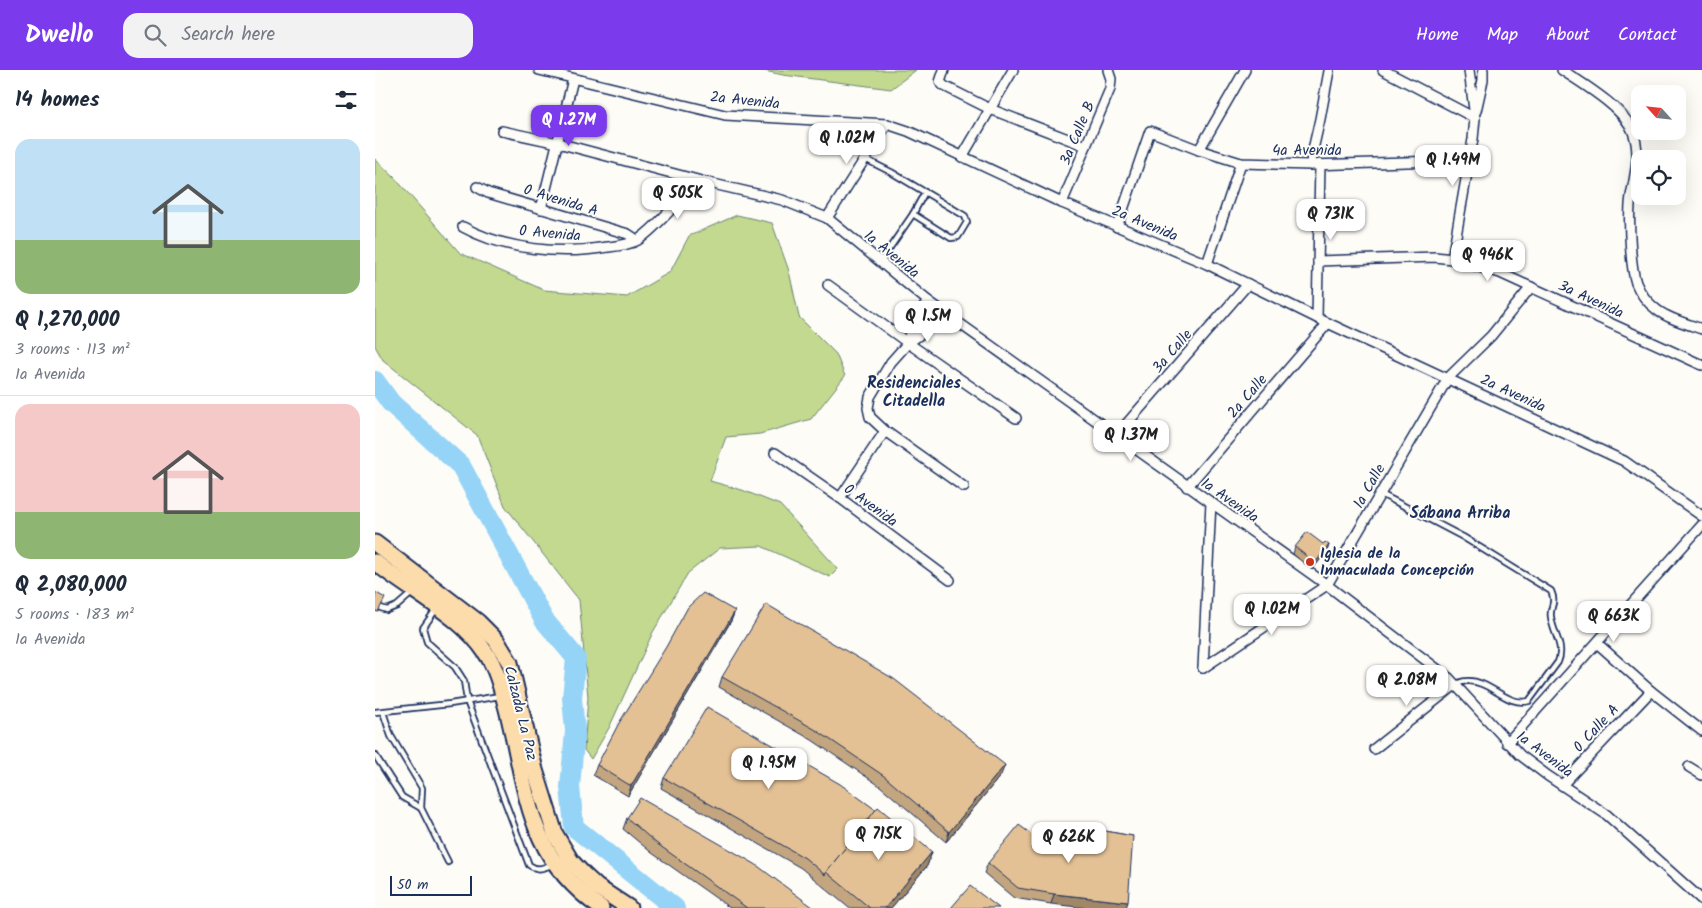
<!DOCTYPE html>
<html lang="en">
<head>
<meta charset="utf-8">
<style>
	body { margin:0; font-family:Kalam,sans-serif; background:#f2f2f3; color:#1f2937; height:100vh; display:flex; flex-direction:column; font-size:19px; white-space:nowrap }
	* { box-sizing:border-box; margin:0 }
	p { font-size:16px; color:#747a83 }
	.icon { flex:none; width:28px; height:28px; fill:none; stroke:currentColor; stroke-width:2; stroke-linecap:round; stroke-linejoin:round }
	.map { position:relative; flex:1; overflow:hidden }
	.details { display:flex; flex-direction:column; background:#fff; width:375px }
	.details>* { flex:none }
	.needle { width:32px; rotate:297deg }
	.buttons { position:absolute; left:1256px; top:15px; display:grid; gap:10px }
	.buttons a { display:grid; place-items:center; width:55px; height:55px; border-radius:10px; background:#fff; box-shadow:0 5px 20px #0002; font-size:25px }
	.scale { position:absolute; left:15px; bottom:12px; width:82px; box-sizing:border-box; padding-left:5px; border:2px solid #1b2f5e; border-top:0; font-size:14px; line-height:18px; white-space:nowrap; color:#1b2f5e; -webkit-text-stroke:4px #fdfcf7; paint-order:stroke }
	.price { position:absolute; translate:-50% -42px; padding:0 11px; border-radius:10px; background:#fff; color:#222; font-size:16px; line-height:32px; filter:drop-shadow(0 1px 2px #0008) }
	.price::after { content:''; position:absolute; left:50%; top:30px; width:15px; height:11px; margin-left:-8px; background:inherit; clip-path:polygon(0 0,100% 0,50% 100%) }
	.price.active { background:#7c3aed; color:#fff }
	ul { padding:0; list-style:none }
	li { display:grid; align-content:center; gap:10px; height:265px; padding:0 15px }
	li+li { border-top:1px solid #e0e1e3 }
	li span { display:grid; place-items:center; height:155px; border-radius:15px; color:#555 }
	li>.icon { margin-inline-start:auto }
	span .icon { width:90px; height:90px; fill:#fffc; stroke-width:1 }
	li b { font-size:21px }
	h2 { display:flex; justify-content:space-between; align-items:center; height:60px; padding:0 15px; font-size:21px }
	header { display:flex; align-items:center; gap:30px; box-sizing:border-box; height:70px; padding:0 25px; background:#7c3aed; color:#fff }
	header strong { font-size:24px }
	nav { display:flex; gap:28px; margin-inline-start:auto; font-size:18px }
	.search { width:350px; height:45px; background:#f2f2f3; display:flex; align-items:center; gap:12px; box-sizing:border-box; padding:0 18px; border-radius:15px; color:#747a83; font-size:19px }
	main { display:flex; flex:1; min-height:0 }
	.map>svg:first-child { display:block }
	.green { fill:#c2d98f; stroke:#6e8476 }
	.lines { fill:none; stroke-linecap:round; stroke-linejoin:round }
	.river { stroke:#95d4f7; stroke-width:20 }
	.lane-casing { stroke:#1b2f5e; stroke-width:8 }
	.street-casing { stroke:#1b2f5e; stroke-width:12 }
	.primary-casing { stroke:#1b2f5e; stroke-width:19 }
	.lane { stroke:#fdfcf7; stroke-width:4.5 }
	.street { stroke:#fdfcf7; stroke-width:9 }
	.primary { stroke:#fddcac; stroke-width:15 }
	.wall { fill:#c3a680; stroke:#1b2f5e }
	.shaded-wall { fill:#9f8768; stroke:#1b2f5e }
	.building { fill:#e3c195; stroke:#1b2f5e }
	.poi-dot { fill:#c8321e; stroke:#fdfcf7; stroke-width:2 }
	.labels { text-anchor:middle; stroke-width:4; stroke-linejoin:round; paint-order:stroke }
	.street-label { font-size:15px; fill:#1b2f5e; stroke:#fdfcf7 }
	.poi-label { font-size:15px; font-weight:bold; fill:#1b2f5e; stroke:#fdfcf7; text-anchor:start }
	.neighbourhood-label { font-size:16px; font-weight:bold; fill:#1b2f5e; stroke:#fdfcf7 }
</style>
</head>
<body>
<header>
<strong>Dwello</strong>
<div class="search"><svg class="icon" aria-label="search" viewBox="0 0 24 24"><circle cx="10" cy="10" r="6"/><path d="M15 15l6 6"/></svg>Search here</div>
<nav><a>Home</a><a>Map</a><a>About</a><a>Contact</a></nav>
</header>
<main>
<section class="details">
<h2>14 homes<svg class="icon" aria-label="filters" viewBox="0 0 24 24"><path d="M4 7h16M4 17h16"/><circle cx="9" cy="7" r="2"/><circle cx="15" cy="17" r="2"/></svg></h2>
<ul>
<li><span style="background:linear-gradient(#bfe0f5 65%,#8fb573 0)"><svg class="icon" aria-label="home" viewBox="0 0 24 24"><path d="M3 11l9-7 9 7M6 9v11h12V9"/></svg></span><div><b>Q 1,270,000</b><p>3 rooms · 113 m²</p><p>1a Avenida</p></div></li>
<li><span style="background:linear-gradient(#f6c9c9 70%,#8fb573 0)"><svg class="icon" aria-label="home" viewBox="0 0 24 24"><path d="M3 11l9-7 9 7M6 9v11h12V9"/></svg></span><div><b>Q 2,080,000</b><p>5 rooms · 183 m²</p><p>1a Avenida</p></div></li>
</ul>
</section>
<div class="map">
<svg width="1327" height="838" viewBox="0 0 1327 838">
	<rect width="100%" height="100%" fill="#fdfcf7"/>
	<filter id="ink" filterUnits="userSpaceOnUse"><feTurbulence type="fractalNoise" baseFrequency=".02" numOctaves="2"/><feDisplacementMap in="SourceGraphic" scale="10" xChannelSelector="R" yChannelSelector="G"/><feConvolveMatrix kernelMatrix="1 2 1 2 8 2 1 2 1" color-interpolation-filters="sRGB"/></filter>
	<g filter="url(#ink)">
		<g class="green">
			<polygon points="385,0 541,0 516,19 408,5"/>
			<polygon points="0,89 19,107 85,183 169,220 252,227 295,202 314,166 362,145 397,153 414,201 424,247 461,284 470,306 436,349 385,364 351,367 335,411 367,420 405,435 463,499 455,507 386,476 345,478 313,503 278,562 234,658 216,689 209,680 213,627 204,530 130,436 102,365 8,290 0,276"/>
		</g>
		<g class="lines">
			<polyline class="river" points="0,311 16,333 86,396 169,550 201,588 197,628 200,661 195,717 199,757 300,838"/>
			<defs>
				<g id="lane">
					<polyline points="490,89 516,102 590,146 592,152 583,167 576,168 538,144"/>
					<polyline points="505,192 538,144 550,122"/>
					<path d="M 1006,424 L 1088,467 L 1176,521 C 1182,534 1174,537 1176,547 C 1178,564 1190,576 1183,592 L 1154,631 C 1132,637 1115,610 1092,611 C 1088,611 1084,613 1081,614"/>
					<polyline points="6,538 12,540 22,536 38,522"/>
					<path d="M 62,538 L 48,558 L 52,572 L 80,597 L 89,611 L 92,631 L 154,795 C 163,801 169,798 178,794"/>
					<polyline points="0,642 75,634 125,626"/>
					<polyline points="8,642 16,666 47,718 46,738"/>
					<polyline points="0,685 27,727 46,738 73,792"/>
				</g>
				<g id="street">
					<polyline points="164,0 350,45 512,54 533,61 687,133 832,194 942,248 1249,391 1327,446"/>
					<polyline points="569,0 565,12 569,16 615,39 711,76"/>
					<polyline points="1008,0 1100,48"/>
					<path d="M 1187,0 C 1208,14 1249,38 1258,62 C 1266,83 1260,105 1256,126 C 1253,145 1255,195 1261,213 C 1265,223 1273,233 1282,240 C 1294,249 1312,254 1327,259"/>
					<polyline points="1101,41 1108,10 1108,0"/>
					<polyline points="127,61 183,73 334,113 407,130 452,148 553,231 952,515 1074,608 1145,685 1173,706 1232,745 1327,830"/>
					<polyline points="824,80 870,0"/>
					<polyline points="587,87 638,0"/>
					<polyline points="936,95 937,84 945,49 954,1"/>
					<polyline points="102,117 113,123 253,164 262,170"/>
					<polyline points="687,133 735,19 736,9 733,0"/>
					<polyline points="166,139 198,9"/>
					<polyline points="452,148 512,54"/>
					<path d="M 88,157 C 130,180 186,185 233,177 C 243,176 254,175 263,170 C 288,154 304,122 334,113"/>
					<polyline points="742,157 775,61 824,80 866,93 936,95 1095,90"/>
					<polyline points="1077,189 1098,69 1100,48 1094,0"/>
					<polyline points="943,191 1060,187 1077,189 1125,203 1327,295"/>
					<polyline points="832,194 866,93"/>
					<polyline points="453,215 533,273 641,348"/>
					<polyline points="553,231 536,256 533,273 516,292 495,327 493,338 495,347 510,361 589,417"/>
					<polyline points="942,248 945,94"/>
					<polyline points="533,273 547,263 565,239"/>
					<polyline points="741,366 873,214"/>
					<polyline points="400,383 465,428 575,510"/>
					<polyline points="812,417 953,253"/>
					<polyline points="465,428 510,361"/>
					<polyline points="1223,574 1276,621 1327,661"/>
					<polyline points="828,598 952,515 1073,308 1116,266 1156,217"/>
					<polyline points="828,598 836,432"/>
					<polyline points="1132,673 1327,455"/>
					<polyline points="999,679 1080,615"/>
					<polyline points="1314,697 1327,705"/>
					<polyline points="1187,715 1276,621"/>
				</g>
				<g id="primary">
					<polyline points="0,473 103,552 121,570 135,593 160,700 180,764 196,791 209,805 222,817 254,838"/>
					<path d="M 0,492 C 35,521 86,545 111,583 C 122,599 127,621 132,639 C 153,721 150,785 226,838"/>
				</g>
			</defs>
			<use href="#lane" class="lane-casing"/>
			<use href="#street" class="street-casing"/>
			<use href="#primary" class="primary-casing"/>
			<use href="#lane" class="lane"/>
			<use href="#street" class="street"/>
			<use href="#primary" class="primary"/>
		</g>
		<g class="wall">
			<polygon points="948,474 954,475 952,481 937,500 918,484 920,477"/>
			<polygon points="360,541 356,551 253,726 218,705 222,695"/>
			<polygon points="347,607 626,705 571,772 505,716 437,670 344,617"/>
			<polygon points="289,708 557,782 552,796 516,838 474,838 426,798 286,718"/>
			<polygon points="252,748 439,838 355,838 277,783 248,759"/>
			<polygon points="696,755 758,766 676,834 639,828 609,803 613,793 671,775 691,777 692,765"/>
		</g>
		<g class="shaded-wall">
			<polygon points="954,475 952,481 937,500 940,493"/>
			<polygon points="360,541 356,551 253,726 256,716"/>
			<polygon points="630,695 626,705 571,772 574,762"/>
			<polygon points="557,782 552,796 516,838 510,838"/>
			<polygon points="679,824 753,832 751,838 712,838 676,834"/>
		</g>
		<g class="building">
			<polygon points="932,462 948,474 950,472 954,475 940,493 920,477"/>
			<polygon points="0,522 10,528 3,542 0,541"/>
			<polygon points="328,523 360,541 256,716 222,695 244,653 291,577 313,537"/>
			<polygon points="391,534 519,609 630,695 574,762 509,706 441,660 347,607"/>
			<polygon points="332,637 465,714 501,740 451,802 450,805 430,788 289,708"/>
			<polygon points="265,728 380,794 439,838 372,838 281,773 252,748"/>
			<polygon points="503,737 557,782 510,838 495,838 451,802"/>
			<polygon points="644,755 671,775 694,777 696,755 758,766 753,832 679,824 643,818 613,793"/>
			<polygon points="595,816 624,838 576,838"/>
		</g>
	</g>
	<circle class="poi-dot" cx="935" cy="492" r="5"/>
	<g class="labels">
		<g class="street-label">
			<text transform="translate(370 30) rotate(6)" y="5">2a Avenida</text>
			<text transform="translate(702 63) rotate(-67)" y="5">3a Calle B</text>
			<text x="932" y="85">4a Avenida</text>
			<text transform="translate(186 130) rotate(17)" y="5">0 Avenida A</text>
			<text transform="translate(770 153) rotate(23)" y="5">2a Avenida</text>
			<text transform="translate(175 163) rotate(5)" y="5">0 Avenida</text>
			<text transform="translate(517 184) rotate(39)" y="5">1a Avenida</text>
			<text transform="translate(1216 229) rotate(25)" y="5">3a Avenida</text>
			<text transform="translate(797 281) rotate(-49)" y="5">3a Calle</text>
			<text transform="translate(1138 323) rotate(25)" y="5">2a Avenida</text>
			<text transform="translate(872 326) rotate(-49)" y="5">2a Calle</text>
			<text transform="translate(994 416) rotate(-60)" y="5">1a Calle</text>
			<text transform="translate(855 430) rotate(35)" y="5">1a Avenida</text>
			<text transform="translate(496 435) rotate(36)" y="5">0 Avenida</text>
			<text transform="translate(146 643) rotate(76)" y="5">Calzada La Paz</text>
			<text transform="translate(1221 658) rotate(-47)" y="5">0 Calle A</text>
			<text transform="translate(1170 684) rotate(37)" y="5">1a Avenida</text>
		</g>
		<g class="poi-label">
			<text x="945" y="488">Iglesia de la<tspan x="945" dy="17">Inmaculada Concepción</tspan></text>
		</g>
		<g class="neighbourhood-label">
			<text x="539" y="318">Residenciales<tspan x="539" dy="18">Citadella</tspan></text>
			<text x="1085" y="448">Sábana Arriba</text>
		</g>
	</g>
</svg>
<div class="buttons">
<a><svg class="needle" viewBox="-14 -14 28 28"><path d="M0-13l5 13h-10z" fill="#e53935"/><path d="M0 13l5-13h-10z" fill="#747a83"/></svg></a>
<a><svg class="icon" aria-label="locate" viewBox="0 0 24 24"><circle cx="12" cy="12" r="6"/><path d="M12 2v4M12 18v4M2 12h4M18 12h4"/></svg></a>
</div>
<div class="scale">50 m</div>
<b class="price active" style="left:194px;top:77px">Q 1.27M</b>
<b class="price" style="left:472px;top:95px">Q 1.02M</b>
<b class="price" style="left:1078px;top:117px">Q 1.49M</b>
<b class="price" style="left:303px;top:150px">Q 505K</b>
<b class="price" style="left:956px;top:171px">Q 731K</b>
<b class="price" style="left:1113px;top:212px">Q 946K</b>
<b class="price" style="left:553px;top:273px">Q 1.5M</b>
<b class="price" style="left:756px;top:392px">Q 1.37M</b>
<b class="price" style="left:897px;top:566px">Q 1.02M</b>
<b class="price" style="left:1239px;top:573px">Q 663K</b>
<b class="price" style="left:1032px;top:637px">Q 2.08M</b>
<b class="price" style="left:394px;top:720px">Q 1.95M</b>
<b class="price" style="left:504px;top:791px">Q 715K</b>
<b class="price" style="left:694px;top:794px">Q 626K</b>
</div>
</main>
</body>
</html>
